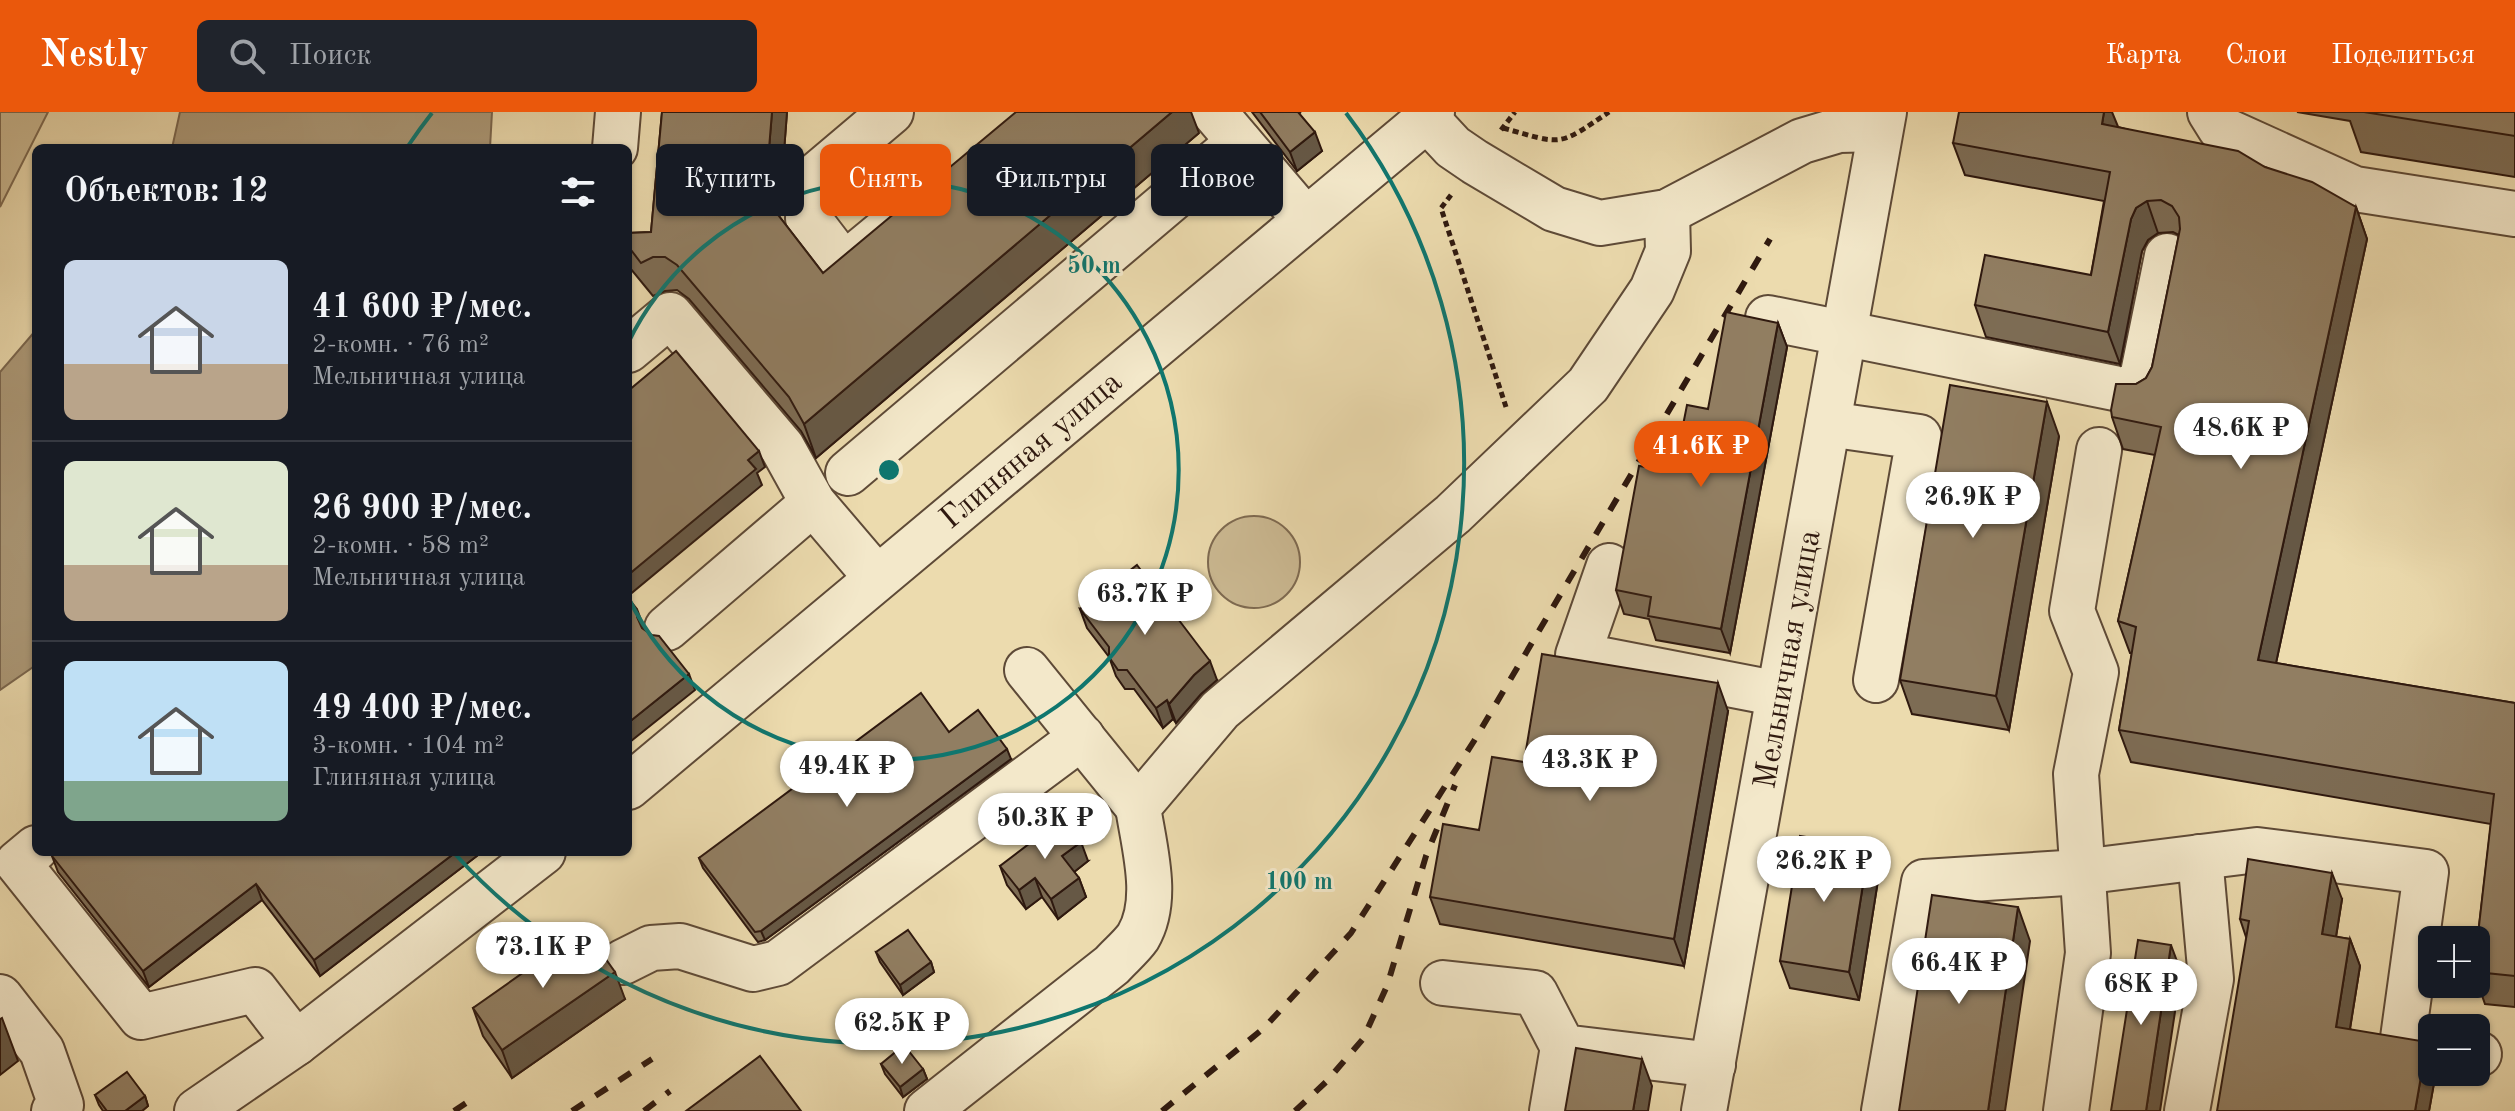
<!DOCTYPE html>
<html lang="ru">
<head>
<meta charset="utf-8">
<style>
	body { margin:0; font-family:"Old Standard TT",serif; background:#20242c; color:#f1f3f6; height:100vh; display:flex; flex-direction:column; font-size:30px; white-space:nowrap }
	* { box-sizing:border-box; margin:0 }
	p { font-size:26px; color:#9ea1a6 }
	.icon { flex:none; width:44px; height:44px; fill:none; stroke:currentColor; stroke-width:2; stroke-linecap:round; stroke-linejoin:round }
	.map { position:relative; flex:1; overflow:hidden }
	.side { position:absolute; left:32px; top:32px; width:600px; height:712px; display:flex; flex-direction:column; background:#171b24; border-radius:12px; box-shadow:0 2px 6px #0004 }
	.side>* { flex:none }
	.banner { position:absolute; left:656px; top:32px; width:760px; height:72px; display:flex; gap:16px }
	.buttons { position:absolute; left:2418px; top:814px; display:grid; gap:16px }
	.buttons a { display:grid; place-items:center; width:72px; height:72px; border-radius:12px; background:#171b24; box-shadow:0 2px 6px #0004; font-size:40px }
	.price { position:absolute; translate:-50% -68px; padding:0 18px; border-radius:28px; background:#fff; color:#222; font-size:26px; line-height:52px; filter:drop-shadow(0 2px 4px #0008) }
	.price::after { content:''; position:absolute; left:50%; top:48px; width:24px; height:18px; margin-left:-12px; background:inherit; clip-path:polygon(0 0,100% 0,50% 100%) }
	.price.on { background:#ea580c; color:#fff }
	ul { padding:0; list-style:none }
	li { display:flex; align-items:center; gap:24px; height:200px; padding:0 32px }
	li+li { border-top:2px solid #363941 }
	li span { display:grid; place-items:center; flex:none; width:224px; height:160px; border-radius:12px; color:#555 }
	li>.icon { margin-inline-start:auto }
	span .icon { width:96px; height:96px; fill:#fffc; stroke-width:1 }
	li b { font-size:34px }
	h2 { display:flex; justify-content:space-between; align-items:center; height:96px; padding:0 32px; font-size:34px }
	.tag { padding:0 28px; border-radius:12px; background:#171b24; box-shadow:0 2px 6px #0004; font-size:28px; line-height:72px }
	.tag.on { background:#ea580c; color:#fff }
	header { display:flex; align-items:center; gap:48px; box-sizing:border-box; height:112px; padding:0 40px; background:#ea580c; color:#fff }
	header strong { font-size:38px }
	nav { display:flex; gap:44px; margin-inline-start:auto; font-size:28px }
	.search { width:560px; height:72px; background:#20242c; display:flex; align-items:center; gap:20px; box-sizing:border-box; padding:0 28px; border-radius:12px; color:#9ea1a6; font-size:30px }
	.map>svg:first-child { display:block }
	.green { fill:#ccba93; stroke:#7e6a51; stroke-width:2 }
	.water { fill:#ac9978; stroke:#7a664e; stroke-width:2 }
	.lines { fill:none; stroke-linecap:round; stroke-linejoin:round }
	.minor-casing { stroke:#5e4a37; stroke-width:48 }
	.path { stroke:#2f190f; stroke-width:5; stroke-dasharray:6 4; stroke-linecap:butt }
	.minor { stroke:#f3e8ca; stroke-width:44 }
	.rail { stroke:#2f190f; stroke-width:6; stroke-dasharray:14 14; stroke-linecap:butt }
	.wall { fill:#7d6c54; stroke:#2f190f; stroke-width:2 }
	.shaded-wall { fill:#665845; stroke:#2f190f; stroke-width:2 }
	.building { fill:#917e62; stroke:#2f190f; stroke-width:2 }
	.ring { fill:none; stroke:#0f766e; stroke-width:4 }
	.labels { text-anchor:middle; stroke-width:6; stroke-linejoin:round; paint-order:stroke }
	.street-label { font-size:32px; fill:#2f190f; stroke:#f3e8ca }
	.centre { fill:#0f766e; stroke:#f3e8ca; stroke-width:4 }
	.ring-label { font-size:24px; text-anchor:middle; font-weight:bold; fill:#0f766e; stroke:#f3e8ca; stroke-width:6; stroke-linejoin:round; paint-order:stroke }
</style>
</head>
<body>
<header>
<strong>Nestly</strong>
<div class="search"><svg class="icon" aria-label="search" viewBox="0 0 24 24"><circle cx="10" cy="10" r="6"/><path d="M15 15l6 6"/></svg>Поиск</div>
<nav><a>Карта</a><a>Слои</a><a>Поделиться</a></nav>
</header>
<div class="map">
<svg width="2515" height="999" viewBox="0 0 2515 999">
	<rect width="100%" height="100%" fill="#ecdbae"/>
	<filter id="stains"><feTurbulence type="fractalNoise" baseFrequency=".0025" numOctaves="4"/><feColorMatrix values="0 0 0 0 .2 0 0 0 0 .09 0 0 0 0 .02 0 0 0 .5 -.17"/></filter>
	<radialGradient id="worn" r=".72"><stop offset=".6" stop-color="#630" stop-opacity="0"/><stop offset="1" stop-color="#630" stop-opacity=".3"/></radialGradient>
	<g class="green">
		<polygon points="0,0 48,0 0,95"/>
		<circle cx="1254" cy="450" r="46"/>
	</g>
	<g class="water">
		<polygon points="180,0 492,0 490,36 172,36"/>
		<polygon points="36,218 36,553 0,578 0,260"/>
	</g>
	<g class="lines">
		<defs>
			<g id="minor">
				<polyline points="1214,0 1305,107"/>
				<polyline points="2210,0 2220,16 2355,77 2515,102"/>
				<polyline points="1427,7 1453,35 1475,50 1554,97 1600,111 1667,100 1802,29 1839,18 1880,17"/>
				<polyline points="615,36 618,0"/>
				<polyline points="884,120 844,153 808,106 814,65 891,0"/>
				<polyline points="1768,206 2139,281 2167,144"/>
				<polyline points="628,238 670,203 782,335 813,391 877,466"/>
				<polyline points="1828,312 1919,325 1876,568"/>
				<polyline points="848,361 1239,30"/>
				<polyline points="1609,454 1578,543 1779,582"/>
				<polyline points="667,516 813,391"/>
				<polyline points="1027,558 1138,695"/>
				<polyline points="628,675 1427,7 1432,0"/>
				<polyline points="36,736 18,751 141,905 255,878 296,931"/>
				<polyline points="623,850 651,836 680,834 753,857 778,851 1082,625"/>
				<polyline points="1443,871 1535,881 1563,935 1713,953"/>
				<polyline points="0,885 42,939 61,993 54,999"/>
				<polyline points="2476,941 2479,942"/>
				<polyline points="197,999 296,931 543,740"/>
				<path d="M 927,999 L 1112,853 C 1120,844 1131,835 1138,825 C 1160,788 1144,735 1138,695 L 1220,598 L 1453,402 L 1588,273 L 1652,178 L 1668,139 L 1667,100"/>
				<polyline points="1552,999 1563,935"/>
				<polyline points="1704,999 1884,0"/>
				<polyline points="1884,999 1924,770 2081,760 2257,738 2426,760 2403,926 2432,932"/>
				<polyline points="2066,999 2088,841 2076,662 2096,560 2072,499 2099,338"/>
				<polyline points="2187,999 2211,867 2200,745"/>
			</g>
		</defs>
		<use href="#minor" class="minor-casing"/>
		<g class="path">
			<path d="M 1503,16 C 1564,33 1557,35 1609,0"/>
			<polyline points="1501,18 1515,0"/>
			<polyline points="1451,83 1441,96 1506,295"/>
		</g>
		<use href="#minor" class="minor"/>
		<g class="rail">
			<polyline points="454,999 477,984"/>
			<polyline points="572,999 652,947"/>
			<polyline points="644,999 670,979"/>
			<polyline points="1162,999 1264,916 1351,821 1474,629 1770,127"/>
			<polyline points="1295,999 1326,970 1363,927 1387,874 1426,744 1455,673"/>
		</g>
	</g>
	<g class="wall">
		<polygon points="662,0 787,0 779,104 823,161 1199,21 816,346 801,319 689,187 677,178 665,179 653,184 630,156 628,150 628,121 651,120"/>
		<polygon points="1252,0 1301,0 1299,1 1322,39 1297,59"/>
		<polygon points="2297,0 2515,0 2515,65 2361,40 2350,9"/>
		<polygon points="2118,15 2265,55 2356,95 2367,127 2276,551 2515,591 2515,895 2485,892 2476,866 2476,840 2491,712 2131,650 2119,618 2132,541 2130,541 2118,509 2155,343 2123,337 2112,305 2136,272 2146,266 2152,255 2179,123 2173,120 2158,121 2148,128 2142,139 2120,252 1986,225 1975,193 2091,163 2104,89 1965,63 1953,31"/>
		<polygon points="1778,211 1787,235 1730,541 1656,528 1649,507 1624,502 1616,478 1674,359 1708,297"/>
		<polygon points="2059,324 2009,618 1912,602 1900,568"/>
		<polygon points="1080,497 1217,568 1201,582 1176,611 1173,607 1163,616 1134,577 1125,577 1116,564 1109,545 1087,516"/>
		<polygon points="1728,599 1684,854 1440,812 1430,785 1479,718 1524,650"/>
		<polygon points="949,620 1011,647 765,828 758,830 703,756 699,746"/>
		<polygon points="1869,735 1879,762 1859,888 1790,876 1780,849"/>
		<polygon points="482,740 320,864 262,788 149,875 58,760 52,744"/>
		<polygon points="1088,749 1074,760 1079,766 1086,785 1058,807 1042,785 1026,797 1007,773 1000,754"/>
		<polygon points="2342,787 2336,825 2350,827 2360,854 2350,917 2432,960 2436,960 2429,999 2246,825 2240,807"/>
		<polygon points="591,835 625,887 512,966 483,924 473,896"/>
		<polygon points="876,840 931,850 934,860 903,883 880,850"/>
		<polygon points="881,952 923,957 927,967 903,985 885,962"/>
		<polygon points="95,983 145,984 148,994 142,999 103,999 99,993"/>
	</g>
	<g class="shaded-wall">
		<polygon points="772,0 787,0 778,120 765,86"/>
		<polygon points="1172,0 1191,0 1199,21 816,346 804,312"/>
		<polygon points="2104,0 2112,0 2119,17 2102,12"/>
		<polygon points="1315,20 1322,39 1297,59 1290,40"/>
		<polygon points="2147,89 2158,121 2148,128 2142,139 2120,252 2108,220 2131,107 2136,96"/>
		<polygon points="2356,95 2367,127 2270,579 2258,548"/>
		<polygon points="1778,211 1787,235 1730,541 1721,517"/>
		<polygon points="2047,290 2059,324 2009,618 1996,584"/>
		<polygon points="759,339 765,355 757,361 762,373 628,484 628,463 748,348"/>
		<polygon points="637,497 643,513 643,521 637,505"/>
		<polygon points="1210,549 1217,568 1201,582 1176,611 1169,592 1194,563"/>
		<polygon points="689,562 695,578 631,629 628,620 628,611"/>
		<polygon points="1718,571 1728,599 1684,854 1674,827"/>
		<polygon points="1167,588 1173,607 1163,616 1156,596"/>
		<polygon points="1007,637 1011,647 765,828 761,819"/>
		<polygon points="1081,730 1088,749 1069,764 1062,744"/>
		<polygon points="1869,735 1879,762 1859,888 1849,860"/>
		<polygon points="456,740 482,740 320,864 314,848"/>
		<polygon points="2332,761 2342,787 2332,849 2322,822"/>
		<polygon points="1035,766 1042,785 1026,797 1019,778"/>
		<polygon points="1079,766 1086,785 1058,807 1051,787"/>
		<polygon points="256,772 262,788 149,875 143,859"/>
		<polygon points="2018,795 2030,829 2005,999 1988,999"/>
		<polygon points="2350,827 2360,854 2346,941 2336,915"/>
		<polygon points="2171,833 2181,860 2160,999 2146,999"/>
		<polygon points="931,850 934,860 903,883 900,873"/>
		<polygon points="615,860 625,887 512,966 502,938"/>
		<polygon points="2,906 18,949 0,963 0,907"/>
		<polygon points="2427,930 2432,945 2432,960 2436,960 2429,999 2415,999"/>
		<polygon points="1642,947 1652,974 1648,999 1633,999"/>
		<polygon points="923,957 927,967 903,985 900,975"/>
		<polygon points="145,984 148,994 142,999 125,999"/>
	</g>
	<g class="building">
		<polygon points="662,0 772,0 765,86 823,161 1016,0 1172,0 804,312 789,285 677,153 665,145 653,145 641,151 628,134 628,121 651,120"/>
		<polygon points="1260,0 1298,0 1315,20 1290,40"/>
		<polygon points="1959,0 2104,0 2102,12 2238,39 2265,55 2312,70 2356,95 2258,548 2515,591 2515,864 2476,860 2476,840 2494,682 2119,618 2136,515 2118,509 2161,315 2112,305 2111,298 2116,272 2136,272 2146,266 2152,255 2180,117 2179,105 2172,94 2161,88 2147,89 2136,96 2131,107 2108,220 1975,193 1985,143 2091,163 2110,60 1953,31"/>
		<polygon points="2364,0 2515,0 2515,24"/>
		<polygon points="1726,200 1778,211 1721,517 1648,504 1651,485 1616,478 1639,354 1674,359 1687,293 1708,297"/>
		<polygon points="676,239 759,339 748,348 756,357 628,463 628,279"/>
		<polygon points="1950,273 2047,290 1996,584 1900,568"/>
		<polygon points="1137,453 1210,549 1194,563 1169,592 1167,588 1156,596 1127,558 1118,558 1109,545 1109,535 1080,497"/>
		<polygon points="628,486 637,497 637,505 642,516 652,523 659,524 689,562 628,611"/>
		<polygon points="1542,542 1718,571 1674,827 1430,785 1443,712 1479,718 1492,645 1524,650"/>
		<polygon points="921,581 949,620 978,598 1007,637 761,819 755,820 699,746"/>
		<polygon points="1063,706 1081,730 1062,744 1079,766 1051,787 1035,766 1019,778 1000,754"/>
		<polygon points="1800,724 1869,735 1849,860 1780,849"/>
		<polygon points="57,740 456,740 314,848 256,772 143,859 52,744"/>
		<polygon points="2248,747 2332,761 2322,822 2350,827 2336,915 2427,930 2415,999 2217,999 2249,809 2240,807"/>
		<polygon points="1932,783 2018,795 1988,999 1899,999"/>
		<polygon points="585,817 591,835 605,846 615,860 502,938 473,896"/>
		<polygon points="908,818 931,850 900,873 876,840"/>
		<polygon points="2138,828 2171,833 2146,999 2111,999"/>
		<polygon points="904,933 923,957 900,975 881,952"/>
		<polygon points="1576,936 1642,947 1633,999 1565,999"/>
		<polygon points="760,944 801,999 686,999"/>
		<polygon points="127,960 145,984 125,999 107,999 95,983"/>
	</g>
	<g class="ring">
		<path d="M628 231A290 290 0 1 1 628 485"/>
		<path d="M408 34A580 580 0 0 1 432 1M1346 1A580 580 0 0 1 455 742"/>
	</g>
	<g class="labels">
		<g class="street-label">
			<text transform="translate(1030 337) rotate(-40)" y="11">Глиняная улица</text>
			<text transform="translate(1786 547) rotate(-80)" y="11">Мельничная улица</text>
		</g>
	</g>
	<circle cx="889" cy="358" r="12" class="centre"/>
	<g class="ring-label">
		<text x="1094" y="161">50 m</text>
		<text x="1299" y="777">100 m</text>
	</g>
	<rect width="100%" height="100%" filter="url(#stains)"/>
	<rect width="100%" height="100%" fill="url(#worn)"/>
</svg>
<div class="buttons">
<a>+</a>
<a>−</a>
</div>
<b class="price" style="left:2241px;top:359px">48.6K ₽</b>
<b class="price on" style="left:1701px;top:377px">41.6K ₽</b>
<b class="price" style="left:1973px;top:428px">26.9K ₽</b>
<b class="price" style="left:1145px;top:525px">63.7K ₽</b>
<b class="price" style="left:1590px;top:691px">43.3K ₽</b>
<b class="price" style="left:847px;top:697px">49.4K ₽</b>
<b class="price" style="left:1045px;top:749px">50.3K ₽</b>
<b class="price" style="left:1824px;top:792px">26.2K ₽</b>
<b class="price" style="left:543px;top:878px">73.1K ₽</b>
<b class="price" style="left:1959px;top:894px">66.4K ₽</b>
<b class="price" style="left:2141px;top:915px">68K ₽</b>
<b class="price" style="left:902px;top:954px">62.5K ₽</b>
<div class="banner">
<a class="tag">Купить</a>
<a class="tag on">Снять</a>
<a class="tag">Фильтры</a>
<a class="tag">Новое</a>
</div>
<section class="side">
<h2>Объектов: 12<svg class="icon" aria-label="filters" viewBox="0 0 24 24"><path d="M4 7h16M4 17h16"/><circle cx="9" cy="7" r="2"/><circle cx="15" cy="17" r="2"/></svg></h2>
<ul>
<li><span style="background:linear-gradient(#c9d6e8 65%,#b9a48a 0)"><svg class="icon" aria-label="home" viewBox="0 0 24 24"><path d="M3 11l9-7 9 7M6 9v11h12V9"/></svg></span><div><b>41 600 ₽/мес.</b><p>2-комн. · 76 m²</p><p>Мельничная улица</p></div></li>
<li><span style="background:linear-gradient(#dfe7d0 65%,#b9a48a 0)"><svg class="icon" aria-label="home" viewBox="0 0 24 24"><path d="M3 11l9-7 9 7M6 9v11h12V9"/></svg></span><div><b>26 900 ₽/мес.</b><p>2-комн. · 58 m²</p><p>Мельничная улица</p></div></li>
<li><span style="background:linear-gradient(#bfe0f5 75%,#7fa58c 0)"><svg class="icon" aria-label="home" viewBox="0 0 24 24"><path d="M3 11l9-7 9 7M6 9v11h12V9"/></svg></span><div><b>49 400 ₽/мес.</b><p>3-комн. · 104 m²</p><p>Глиняная улица</p></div></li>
</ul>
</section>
</div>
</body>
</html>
